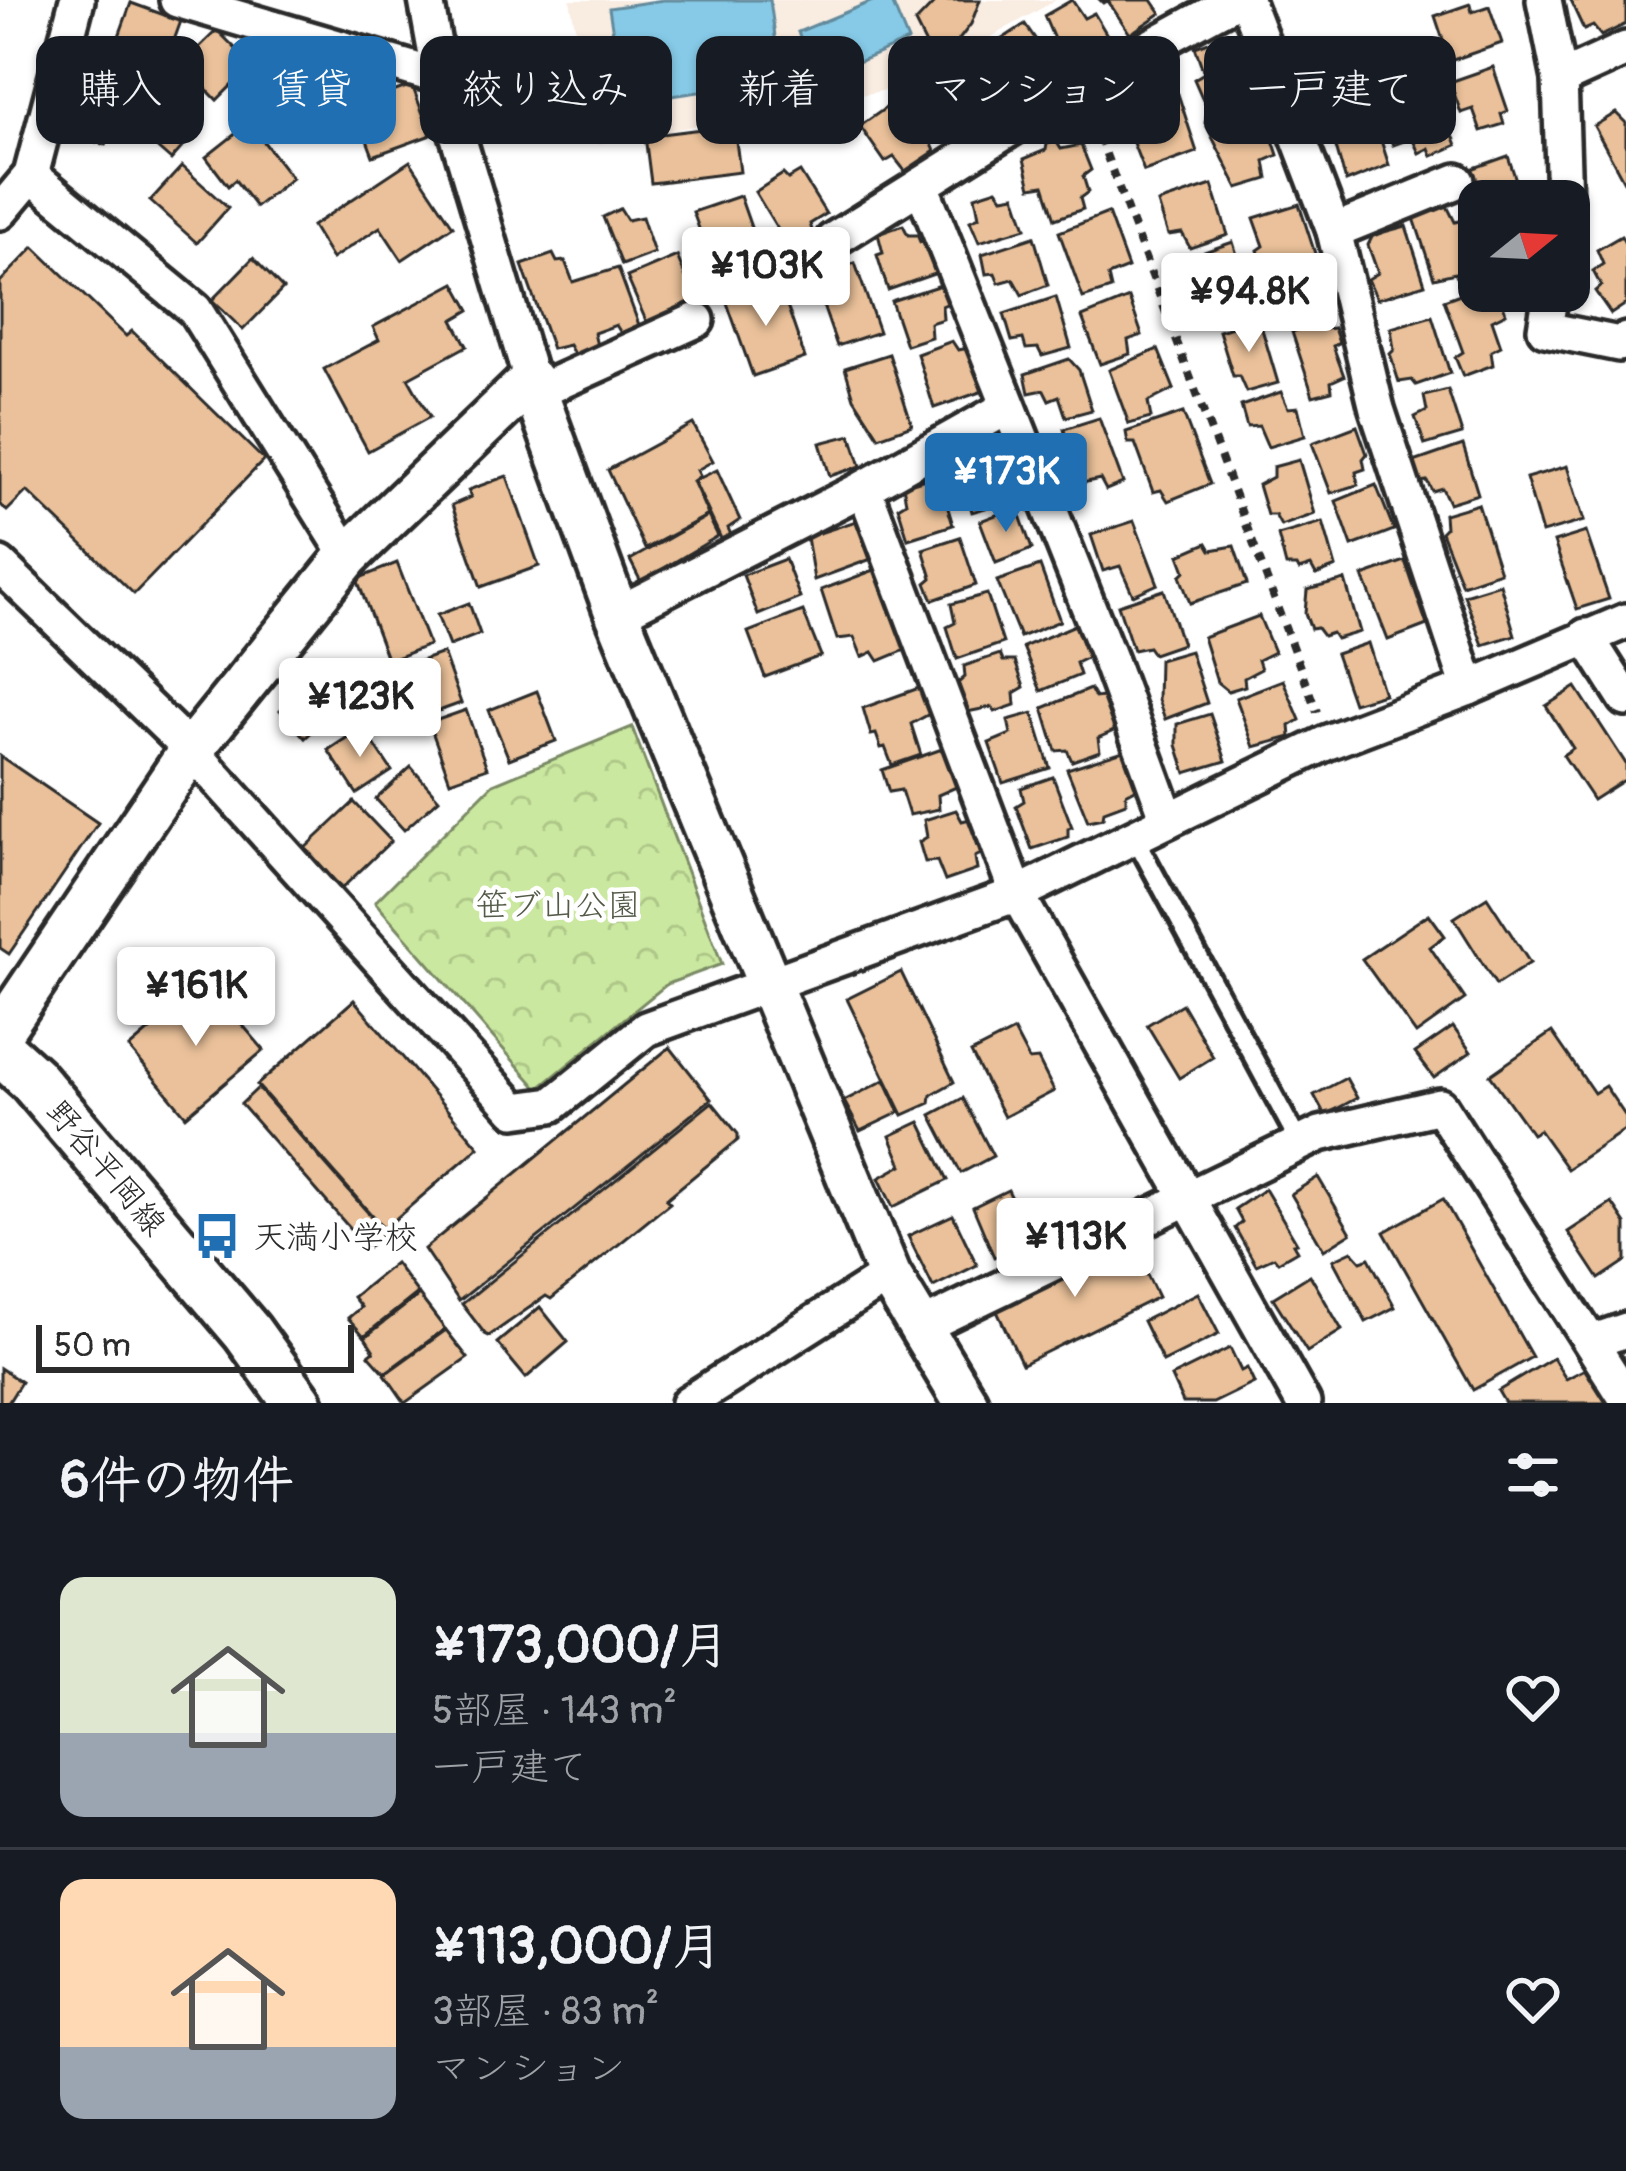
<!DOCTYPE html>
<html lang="ja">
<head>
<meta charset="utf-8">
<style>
	body { margin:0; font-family:Pangolin,"Klee One",sans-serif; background:#242831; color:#f1f3f6; height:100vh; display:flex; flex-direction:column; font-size:45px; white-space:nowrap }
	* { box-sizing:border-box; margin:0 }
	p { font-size:39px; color:#9ea1a6 }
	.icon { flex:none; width:66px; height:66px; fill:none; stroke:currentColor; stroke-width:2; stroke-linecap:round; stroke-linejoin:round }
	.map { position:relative; height:1403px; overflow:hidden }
	.drawer { display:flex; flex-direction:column; background:#171b24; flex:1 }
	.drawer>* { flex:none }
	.top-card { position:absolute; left:36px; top:36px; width:1554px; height:108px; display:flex; gap:24px }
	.needle { width:78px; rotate:72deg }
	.controls { position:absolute; left:1458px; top:180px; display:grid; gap:24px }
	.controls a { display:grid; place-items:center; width:132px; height:132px; border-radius:24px; background:#171b24; box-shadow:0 3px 9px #0004; font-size:60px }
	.scale { position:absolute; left:36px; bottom:30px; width:318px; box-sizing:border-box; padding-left:12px; border:6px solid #2b2b2b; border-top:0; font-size:33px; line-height:42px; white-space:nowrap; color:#2b2b2b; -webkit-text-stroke:9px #fff; paint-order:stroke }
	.price { position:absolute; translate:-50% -102px; padding:0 27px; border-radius:12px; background:#fff; color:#222; font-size:39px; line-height:78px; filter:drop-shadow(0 3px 6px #0008) }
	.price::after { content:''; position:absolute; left:50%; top:72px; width:36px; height:27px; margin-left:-18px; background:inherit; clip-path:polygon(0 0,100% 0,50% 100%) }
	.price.on { background:#1f6fb2; color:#fff }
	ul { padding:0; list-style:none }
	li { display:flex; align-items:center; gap:36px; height:300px; padding:0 60px }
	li+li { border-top:3px solid #363941 }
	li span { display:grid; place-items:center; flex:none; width:336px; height:240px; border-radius:24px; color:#555 }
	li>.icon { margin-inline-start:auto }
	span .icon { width:144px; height:144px; fill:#fffc; stroke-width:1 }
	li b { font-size:51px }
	h2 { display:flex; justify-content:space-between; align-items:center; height:144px; padding:0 60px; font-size:51px }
	.chip { padding:0 42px; border-radius:24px; background:#171b24; box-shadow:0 3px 9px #0004; font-size:42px; line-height:108px }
	.chip.on { background:#1f6fb2; color:#fff }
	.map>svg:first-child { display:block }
	.built { fill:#f9ece1 }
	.park { fill:url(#park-crowns); stroke:#7a8a65; stroke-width:3 }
	.water { fill:#86cae7; stroke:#628a9c; stroke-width:3 }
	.building { fill:#eac19a; stroke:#2b2b2b; stroke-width:3 }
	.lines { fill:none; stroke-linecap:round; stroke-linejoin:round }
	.service-casing { stroke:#2b2b2b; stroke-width:26 }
	.minor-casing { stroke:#2b2b2b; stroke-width:42 }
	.tertiary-casing { stroke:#2b2b2b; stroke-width:51 }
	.secondary-casing { stroke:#2b2b2b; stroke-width:57 }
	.path { stroke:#2b2b2b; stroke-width:8; stroke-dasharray:9 9; stroke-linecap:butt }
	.service { stroke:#fff; stroke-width:16 }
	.minor { stroke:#fff; stroke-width:33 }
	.tertiary { stroke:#fff; stroke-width:42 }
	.secondary { stroke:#fff; stroke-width:48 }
	.labels { text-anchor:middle; stroke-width:9; stroke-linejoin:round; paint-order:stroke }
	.park-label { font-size:33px; fill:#535a48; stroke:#fff }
	.street-label { font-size:33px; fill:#2b2b2b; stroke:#fff }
	.poi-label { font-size:33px; fill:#2b2b2b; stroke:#fff; text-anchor:start }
</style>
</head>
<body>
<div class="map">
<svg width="1626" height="1403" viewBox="0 0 1626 1403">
	<defs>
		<pattern id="park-crowns" width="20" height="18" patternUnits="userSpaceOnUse" patternTransform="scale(3)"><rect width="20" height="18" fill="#cae89f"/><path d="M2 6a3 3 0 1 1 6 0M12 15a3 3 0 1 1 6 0" fill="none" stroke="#aec789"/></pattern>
	</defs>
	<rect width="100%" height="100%" fill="#fff"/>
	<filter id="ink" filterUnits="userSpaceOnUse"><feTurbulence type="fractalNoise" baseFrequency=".00833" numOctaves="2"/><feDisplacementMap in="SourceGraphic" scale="24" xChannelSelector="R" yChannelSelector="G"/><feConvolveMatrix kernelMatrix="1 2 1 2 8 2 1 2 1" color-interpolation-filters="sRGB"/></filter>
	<g filter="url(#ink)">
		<polygon class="built" points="570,0 1056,0 903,87 597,144"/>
		<polygon class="park" points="632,727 722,964 667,984 538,1089 375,902 493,784"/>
		<g class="water">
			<polygon points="663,0 770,0 781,80 624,103 609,8"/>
			<polygon points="875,0 891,0 908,41 818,79 798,32"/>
		</g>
		<g class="building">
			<polygon points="937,0 980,0 971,24 955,45 932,57 915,23"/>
			<polygon points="1072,0 1084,18 1094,13 1113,45 1081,65 1074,57 1064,62 1044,16"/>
			<polygon points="1100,0 1152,0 1161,13 1130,34 1108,1 1103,3"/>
			<polygon points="1570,0 1626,0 1626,24 1601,36 1593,26 1584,30"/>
			<polygon points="131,3 181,21 160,79 110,61"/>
			<polygon points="1470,4 1472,12 1489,6 1502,43 1450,61 1435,16"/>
			<polygon points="1025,24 1043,50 1032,57 1044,77 1029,87 1031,94 1003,112 999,107 983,117 955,70"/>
			<polygon points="217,30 252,65 217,100 182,64"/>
			<polygon points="1231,34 1241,59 1249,59 1256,84 1204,102 1194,79 1204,73 1195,47"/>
			<polygon points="275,58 303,86 266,124 237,95"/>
			<polygon points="84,64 126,76 106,145 64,132"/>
			<polygon points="345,64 360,104 412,85 431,135 373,156 361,124 328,137 306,79"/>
			<polygon points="1493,67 1508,111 1501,114 1504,124 1481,131 1473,109 1461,113 1450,82"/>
			<polygon points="1147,85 1151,92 1159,89 1164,96 1178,94 1197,152 1144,171 1124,120 1133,115 1126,94"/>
			<polygon points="159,87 202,125 171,160 128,122"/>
			<polygon points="911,90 940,133 931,142 935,151 905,171 894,157 885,162 860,126"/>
			<polygon points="1436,93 1457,145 1432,156 1429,148 1419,153 1412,138 1393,145 1380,116"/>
			<polygon points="1258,95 1278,155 1265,161 1268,179 1238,188 1205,123 1207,110"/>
			<polygon points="1616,113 1626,123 1626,185 1594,126"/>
			<polygon points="1373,116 1389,165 1346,182 1331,130"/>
			<polygon points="249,123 292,178 256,207 235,180 228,186 206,157"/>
			<polygon points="734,125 740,172 651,183 645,136"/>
			<polygon points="1056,141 1061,149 1081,145 1091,170 1083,176 1088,192 1080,198 1083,209 1055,219 1044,185 1031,187 1024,159 1046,150 1047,144"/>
			<polygon points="1508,156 1519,189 1501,195 1497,182 1467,192 1460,173"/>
			<polygon points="410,161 453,226 402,260 380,227 332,259 312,226"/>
			<polygon points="182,166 228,208 197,243 150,201"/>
			<polygon points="800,172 826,214 810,224 812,230 788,246 755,192 783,174 788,179"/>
			<polygon points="1212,185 1228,235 1190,248 1182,233 1168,235 1158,203"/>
			<polygon points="997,189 1003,197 1015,195 1026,228 979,242 970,221 979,217 975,196"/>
			<polygon points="1495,192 1498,201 1479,201 1479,242 1466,202"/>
			<polygon points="740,196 768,276 727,290 720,272 708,276 703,261 710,259 693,212"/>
			<polygon points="1299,204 1319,266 1307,273 1309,285 1279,293 1272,270 1264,269 1258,250 1264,246 1254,218"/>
			<polygon points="1447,206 1455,222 1464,220 1479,267 1479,280 1461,286 1455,273 1434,278 1414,218"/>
			<polygon points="620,209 627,220 642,217 654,253 622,265 603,217"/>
			<polygon points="1108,213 1128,268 1108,276 1111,289 1083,298 1059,232"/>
			<polygon points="903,225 908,235 917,235 920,242 929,241 937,273 888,290 877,255 883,253 878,234"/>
			<polygon points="1406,226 1425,284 1377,299 1368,279 1378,273 1368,245 1373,235"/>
			<polygon points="1621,236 1626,245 1626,304 1611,314 1595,291 1601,286 1593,271 1603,264 1597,250"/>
			<polygon points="1034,237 1048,285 1022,295 1013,279 999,283 995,273 986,274 982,254"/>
			<polygon points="1233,242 1254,309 1224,319 1219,303 1215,304 1199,280 1188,282 1181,260"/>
			<polygon points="34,247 126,336 132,331 264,460 134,594 27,491 7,511 0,504 0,282"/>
			<polygon points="553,254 557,262 565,261 573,282 618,268 639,325 621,333 616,325 594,333 597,346 575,356 569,345 552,349 522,265"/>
			<polygon points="677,256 696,302 647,323 627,277"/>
			<polygon points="253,258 283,289 243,330 212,300"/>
			<polygon points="855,263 879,332 837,346 813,277"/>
			<polygon points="779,282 805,358 753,376 726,300"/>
			<polygon points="455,283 470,310 453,320 467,346 408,378 430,417 368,451 324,369 379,340 373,327"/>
			<polygon points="947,283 953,301 942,306 943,319 930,323 931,337 906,345 891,301"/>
			<polygon points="1479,287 1479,291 1498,291 1506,313 1492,320 1501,346 1491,351 1493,365 1463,376 1455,357 1463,352 1444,300"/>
			<polygon points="1056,297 1071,348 1042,356 1038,348 1026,349 1023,339 1012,341 1004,314"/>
			<polygon points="1129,298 1142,335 1128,340 1130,354 1100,364 1082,317"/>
			<polygon points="1432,316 1450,373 1416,385 1412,380 1399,382 1390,354 1394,350 1391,328"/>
			<polygon points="1259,319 1278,383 1246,392 1239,376 1233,376 1219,331"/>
			<polygon points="1322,321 1326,329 1334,328 1339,343 1333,346 1344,376 1331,382 1332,391 1313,396 1292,332"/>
			<polygon points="952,341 958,350 969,348 983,391 934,408 917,354"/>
			<polygon points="1158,349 1174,389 1148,402 1151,418 1129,424 1109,370"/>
			<polygon points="889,354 912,425 879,437 854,398 845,368"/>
			<polygon points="1069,359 1079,370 1092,410 1066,417 1059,396 1049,400 1044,390 1029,393 1025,374"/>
			<polygon points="1448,390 1462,434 1425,445 1415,417 1427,411 1424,396"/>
			<polygon points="1281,392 1288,408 1298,407 1305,436 1268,447 1259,426 1247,427 1241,406"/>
			<polygon points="1183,413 1210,484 1168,501 1161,490 1153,492 1135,443 1128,443 1126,432"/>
			<polygon points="1099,418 1123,483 1106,490 1100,479 1074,485 1061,449 1068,445 1064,429"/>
			<polygon points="693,424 713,461 697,470 700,476 693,481 708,515 645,549 608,470"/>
			<polygon points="1357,426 1367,454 1363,459 1365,469 1356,472 1358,485 1331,493 1312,443"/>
			<polygon points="851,435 861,466 830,476 820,443"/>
			<polygon points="993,445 1006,492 995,496 996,505 972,512 957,454"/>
			<polygon points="1463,445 1478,494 1449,503 1442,488 1432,491 1427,481 1420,482 1414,462"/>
			<polygon points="1299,460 1315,514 1281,526 1275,515 1267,515 1258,485 1273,477 1273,467"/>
			<polygon points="1567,466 1584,521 1542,533 1526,478"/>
			<polygon points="717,470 740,520 728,528 732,537 723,543 694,481"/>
			<polygon points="938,475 953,525 908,539 898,507 906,502 903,486"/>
			<polygon points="507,476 539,566 481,587 452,505 471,497 468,490"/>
			<polygon points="1376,485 1394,530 1352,546 1336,501"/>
			<polygon points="1478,504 1500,572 1462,585 1441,532 1445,528 1444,514"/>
			<polygon points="1017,507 1032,549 996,563 980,521"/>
			<polygon points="708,516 718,536 641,582 630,560"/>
			<polygon points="859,520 874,558 814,580 807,537"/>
			<polygon points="1134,521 1158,584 1133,595 1120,566 1103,571 1091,535"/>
			<polygon points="1323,522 1336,567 1316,575 1311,566 1299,570 1297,566 1286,566 1278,535"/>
			<polygon points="1586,532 1609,599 1577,609 1554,542"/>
			<polygon points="960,537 976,585 933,600 926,583 932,578 923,549"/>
			<polygon points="1207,543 1211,550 1234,546 1247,584 1190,603 1180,576 1185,571 1179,555"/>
			<polygon points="785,559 800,598 758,615 743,575"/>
			<polygon points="1405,561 1427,625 1388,640 1363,576"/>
			<polygon points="397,563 429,645 388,661 357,579"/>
			<polygon points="1040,566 1060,621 1020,637 997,581"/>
			<polygon points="877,569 908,649 879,661 873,652 862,657 854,637 837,639 821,590"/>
			<polygon points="1345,580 1360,632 1336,639 1332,633 1323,636 1317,628 1311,629 1305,613 1307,590"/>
			<polygon points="1500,584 1515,635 1483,645 1464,595"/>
			<polygon points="1164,590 1182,644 1153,654 1148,647 1133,650 1118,605"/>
			<polygon points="987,594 1003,643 957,659 947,627 955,623 951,604"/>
			<polygon points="469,603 480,634 449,646 437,615"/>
			<polygon points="803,611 821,656 765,677 748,632"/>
			<polygon points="1259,616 1274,652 1258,660 1261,669 1244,678 1245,686 1228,691 1217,682 1203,637"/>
			<polygon points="1075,625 1088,657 1076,663 1080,675 1041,691 1023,647"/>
			<polygon points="1368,643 1384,694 1353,703 1336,654"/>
			<polygon points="1190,651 1207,703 1165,719 1158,700 1159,660"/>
			<polygon points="443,653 461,703 414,720 396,670"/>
			<polygon points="1000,654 1003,661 1015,661 1024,687 1014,693 1015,705 995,712 992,707 967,712 958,683 965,677 964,666"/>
			<polygon points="314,678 340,706 305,738 280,710"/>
			<polygon points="1283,680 1300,720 1290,726 1291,737 1254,747 1236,698"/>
			<polygon points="922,687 933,712 911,724 921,755 892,765 885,747 881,748 876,734 871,735 863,708"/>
			<polygon points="1576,687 1626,764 1626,779 1593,800 1563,755 1573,748 1546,706"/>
			<polygon points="1090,689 1095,698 1103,697 1116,730 1098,738 1100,751 1072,761 1067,750 1056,751 1043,708"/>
			<polygon points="537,691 556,741 509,759 489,710"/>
			<polygon points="466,710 487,768 450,781 429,723"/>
			<polygon points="1033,713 1050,768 1003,783 989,743 1011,734 1008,720"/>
			<polygon points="1210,714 1226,761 1186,773 1177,745 1177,724"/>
			<polygon points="363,727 392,771 357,794 328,750"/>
			<polygon points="945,748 961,785 938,795 939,809 909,815 901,790 889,792 882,770"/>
			<polygon points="1123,751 1137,788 1126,794 1126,803 1104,811 1103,818 1088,821 1067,769"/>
			<polygon points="0,756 98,823 9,954 0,948"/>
			<polygon points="411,767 439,799 404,830 376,799"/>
			<polygon points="1053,777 1072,827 1068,828 1068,837 1032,849 1016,806 1024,801 1021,788"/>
			<polygon points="354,802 391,841 339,891 302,851"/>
			<polygon points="956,810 962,821 970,819 981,854 975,857 977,870 945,881 937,861 925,862 919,842 927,837 924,820"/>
			<polygon points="1487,897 1530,963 1496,985 1454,918"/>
			<polygon points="1429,914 1445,936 1430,947 1465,999 1416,1034 1362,959"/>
			<polygon points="901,972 954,1082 931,1095 930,1103 903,1115 847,999"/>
			<polygon points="206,982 264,1050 186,1116 129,1048"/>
			<polygon points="354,1000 479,1147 384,1229 257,1085"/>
			<polygon points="1182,1004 1213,1057 1179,1078 1147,1025"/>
			<polygon points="1453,1027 1471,1052 1434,1078 1415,1053"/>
			<polygon points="1014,1031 1029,1060 1038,1059 1054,1091 1004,1117 971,1053"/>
			<polygon points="1552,1032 1594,1093 1605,1086 1626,1117 1626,1129 1567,1169 1539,1130 1532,1134 1490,1075"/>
			<polygon points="670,1047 711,1099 459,1301 424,1249"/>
			<polygon points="1346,1078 1357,1098 1325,1115 1314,1095"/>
			<polygon points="885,1080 900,1112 860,1131 844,1101"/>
			<polygon points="258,1088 385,1232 367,1248 241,1104"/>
			<polygon points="963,1098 993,1156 961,1173 931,1115"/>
			<polygon points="712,1102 738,1134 738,1140 666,1199 670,1203 551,1299 546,1296 489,1336 485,1334 462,1304"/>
			<polygon points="920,1122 948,1180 893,1207 879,1178 902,1165 890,1136"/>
			<polygon points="1318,1177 1351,1233 1324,1250 1291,1194"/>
			<polygon points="1265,1189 1297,1243 1293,1244 1297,1251 1278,1262 1274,1257 1256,1265 1235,1228 1242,1222 1235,1209"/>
			<polygon points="1008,1190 1036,1249 1021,1257 1016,1250 994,1257 973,1207"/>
			<polygon points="1443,1199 1532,1357 1473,1390 1384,1232"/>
			<polygon points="1612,1203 1626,1224 1626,1261 1599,1279 1568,1232"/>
			<polygon points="953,1215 977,1265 933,1287 908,1236"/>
			<polygon points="1129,1237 1158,1297 1022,1364 993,1303"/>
			<polygon points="1352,1251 1361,1261 1369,1258 1395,1307 1366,1322 1333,1260"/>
			<polygon points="395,1263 418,1293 364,1336 348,1318 361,1307 353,1297"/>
			<polygon points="1310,1275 1342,1330 1307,1352 1273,1298"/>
			<polygon points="1198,1293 1219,1334 1163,1362 1143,1321"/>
			<polygon points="419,1295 445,1329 385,1373 369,1355 374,1351 365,1337"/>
			<polygon points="540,1307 568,1342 526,1378 497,1343"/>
			<polygon points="446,1330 468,1358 405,1403 385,1374"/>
			<polygon points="1230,1348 1241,1371 1247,1368 1254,1383 1213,1403 1183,1403 1171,1377"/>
			<polygon points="1553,1358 1566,1379 1587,1368 1607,1403 1505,1403 1498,1391"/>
			<polygon points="0,1368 21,1382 8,1403 0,1403"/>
		</g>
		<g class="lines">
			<defs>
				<polyline id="service" points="1134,836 1300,1144"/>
				<g id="minor">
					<polyline points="177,0 440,77"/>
					<polyline points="426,0 440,77 531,380"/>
					<polyline points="1544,0 1560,79 1564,201"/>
					<polyline points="1560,79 1626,49"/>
					<polyline points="31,175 195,310 348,556"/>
					<polyline points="0,212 31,175 77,0"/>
					<polyline points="1334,231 1457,181"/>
					<polyline points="833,240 921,185"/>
					<polyline points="1551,291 1545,329 1619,344 1626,340"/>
					<polyline points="535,393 697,320"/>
					<polyline points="864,488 1017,894 1303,1403"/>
					<polyline points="0,565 191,750 515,1110 552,1105 646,1029 1017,894 1328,742 1469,688 1377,409 1334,231 1246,0"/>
					<polyline points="617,614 864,488 1008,407"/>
					<polyline points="1586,636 1626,699"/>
					<polyline points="1469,688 1626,621"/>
					<polyline points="1168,820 1110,661 921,185 1080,85 1236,0"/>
					<polyline points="921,1327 1320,1134 1440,1106 1626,1398"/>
					<polyline points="1591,1342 1626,1330"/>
					<polyline points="688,1403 889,1275"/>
				</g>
				<polyline id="tertiary" points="0,1033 191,750 348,556 531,380 617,614 889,1275 966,1403"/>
				<polyline id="secondary" points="0,1050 32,1079 247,1332 298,1403"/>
			</defs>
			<use href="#service" class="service-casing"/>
			<use href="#minor" class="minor-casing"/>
			<use href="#tertiary" class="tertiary-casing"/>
			<use href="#secondary" class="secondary-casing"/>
			<polyline class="path" points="1093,120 1317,712"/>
			<use href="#service" class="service"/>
			<use href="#minor" class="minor"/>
			<use href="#tertiary" class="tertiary"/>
			<use href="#secondary" class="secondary"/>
		</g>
	</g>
	<defs>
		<symbol id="bus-bare" viewBox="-9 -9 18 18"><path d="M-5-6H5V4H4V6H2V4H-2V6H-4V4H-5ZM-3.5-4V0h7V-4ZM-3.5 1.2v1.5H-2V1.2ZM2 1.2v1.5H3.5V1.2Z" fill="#1f6fb2" stroke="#fff" stroke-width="2.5" paint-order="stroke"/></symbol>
	</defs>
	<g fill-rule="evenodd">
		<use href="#bus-bare" x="184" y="1203" width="66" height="66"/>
	</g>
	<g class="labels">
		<g class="park-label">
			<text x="558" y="916">笹ブ山公園</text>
		</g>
		<g class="street-label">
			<text transform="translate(107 1167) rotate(50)" y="12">野谷平岡線</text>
		</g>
		<g class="poi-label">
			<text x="253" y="1248">天満小学校</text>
		</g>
	</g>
</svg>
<div class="controls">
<a><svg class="needle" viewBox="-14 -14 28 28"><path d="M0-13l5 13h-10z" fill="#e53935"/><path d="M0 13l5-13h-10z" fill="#9ea1a6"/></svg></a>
</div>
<div class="scale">50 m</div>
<b class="price" style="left:766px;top:329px">¥103K</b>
<b class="price" style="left:1249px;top:355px">¥94.8K</b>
<b class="price on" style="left:1006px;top:535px">¥173K</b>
<b class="price" style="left:360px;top:760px">¥123K</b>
<b class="price" style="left:196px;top:1049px">¥161K</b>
<b class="price" style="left:1075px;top:1300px">¥113K</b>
<div class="top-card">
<a class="chip">購入</a>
<a class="chip on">賃貸</a>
<a class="chip">絞り込み</a>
<a class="chip">新着</a>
<a class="chip">マンション</a>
<a class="chip">一戸建て</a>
</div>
</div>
<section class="drawer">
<h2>6件の物件<svg class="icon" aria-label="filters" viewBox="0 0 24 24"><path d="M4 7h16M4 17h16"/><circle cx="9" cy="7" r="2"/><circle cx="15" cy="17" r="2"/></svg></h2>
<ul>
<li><span style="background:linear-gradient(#dfe7d0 65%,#9aa5b1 0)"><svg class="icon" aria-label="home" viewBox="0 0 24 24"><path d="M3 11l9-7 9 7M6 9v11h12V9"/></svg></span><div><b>¥173,000/月</b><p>5部屋 · 143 m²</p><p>一戸建て</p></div><svg class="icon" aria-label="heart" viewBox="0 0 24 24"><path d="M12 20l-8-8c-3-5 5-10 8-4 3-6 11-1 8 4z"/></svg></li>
<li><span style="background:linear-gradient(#ffd9b3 70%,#9aa5b1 0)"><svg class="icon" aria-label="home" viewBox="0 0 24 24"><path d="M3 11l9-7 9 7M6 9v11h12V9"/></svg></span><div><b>¥113,000/月</b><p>3部屋 · 83 m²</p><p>マンション</p></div><svg class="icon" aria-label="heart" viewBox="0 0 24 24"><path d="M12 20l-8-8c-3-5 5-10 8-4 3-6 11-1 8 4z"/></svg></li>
</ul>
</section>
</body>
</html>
